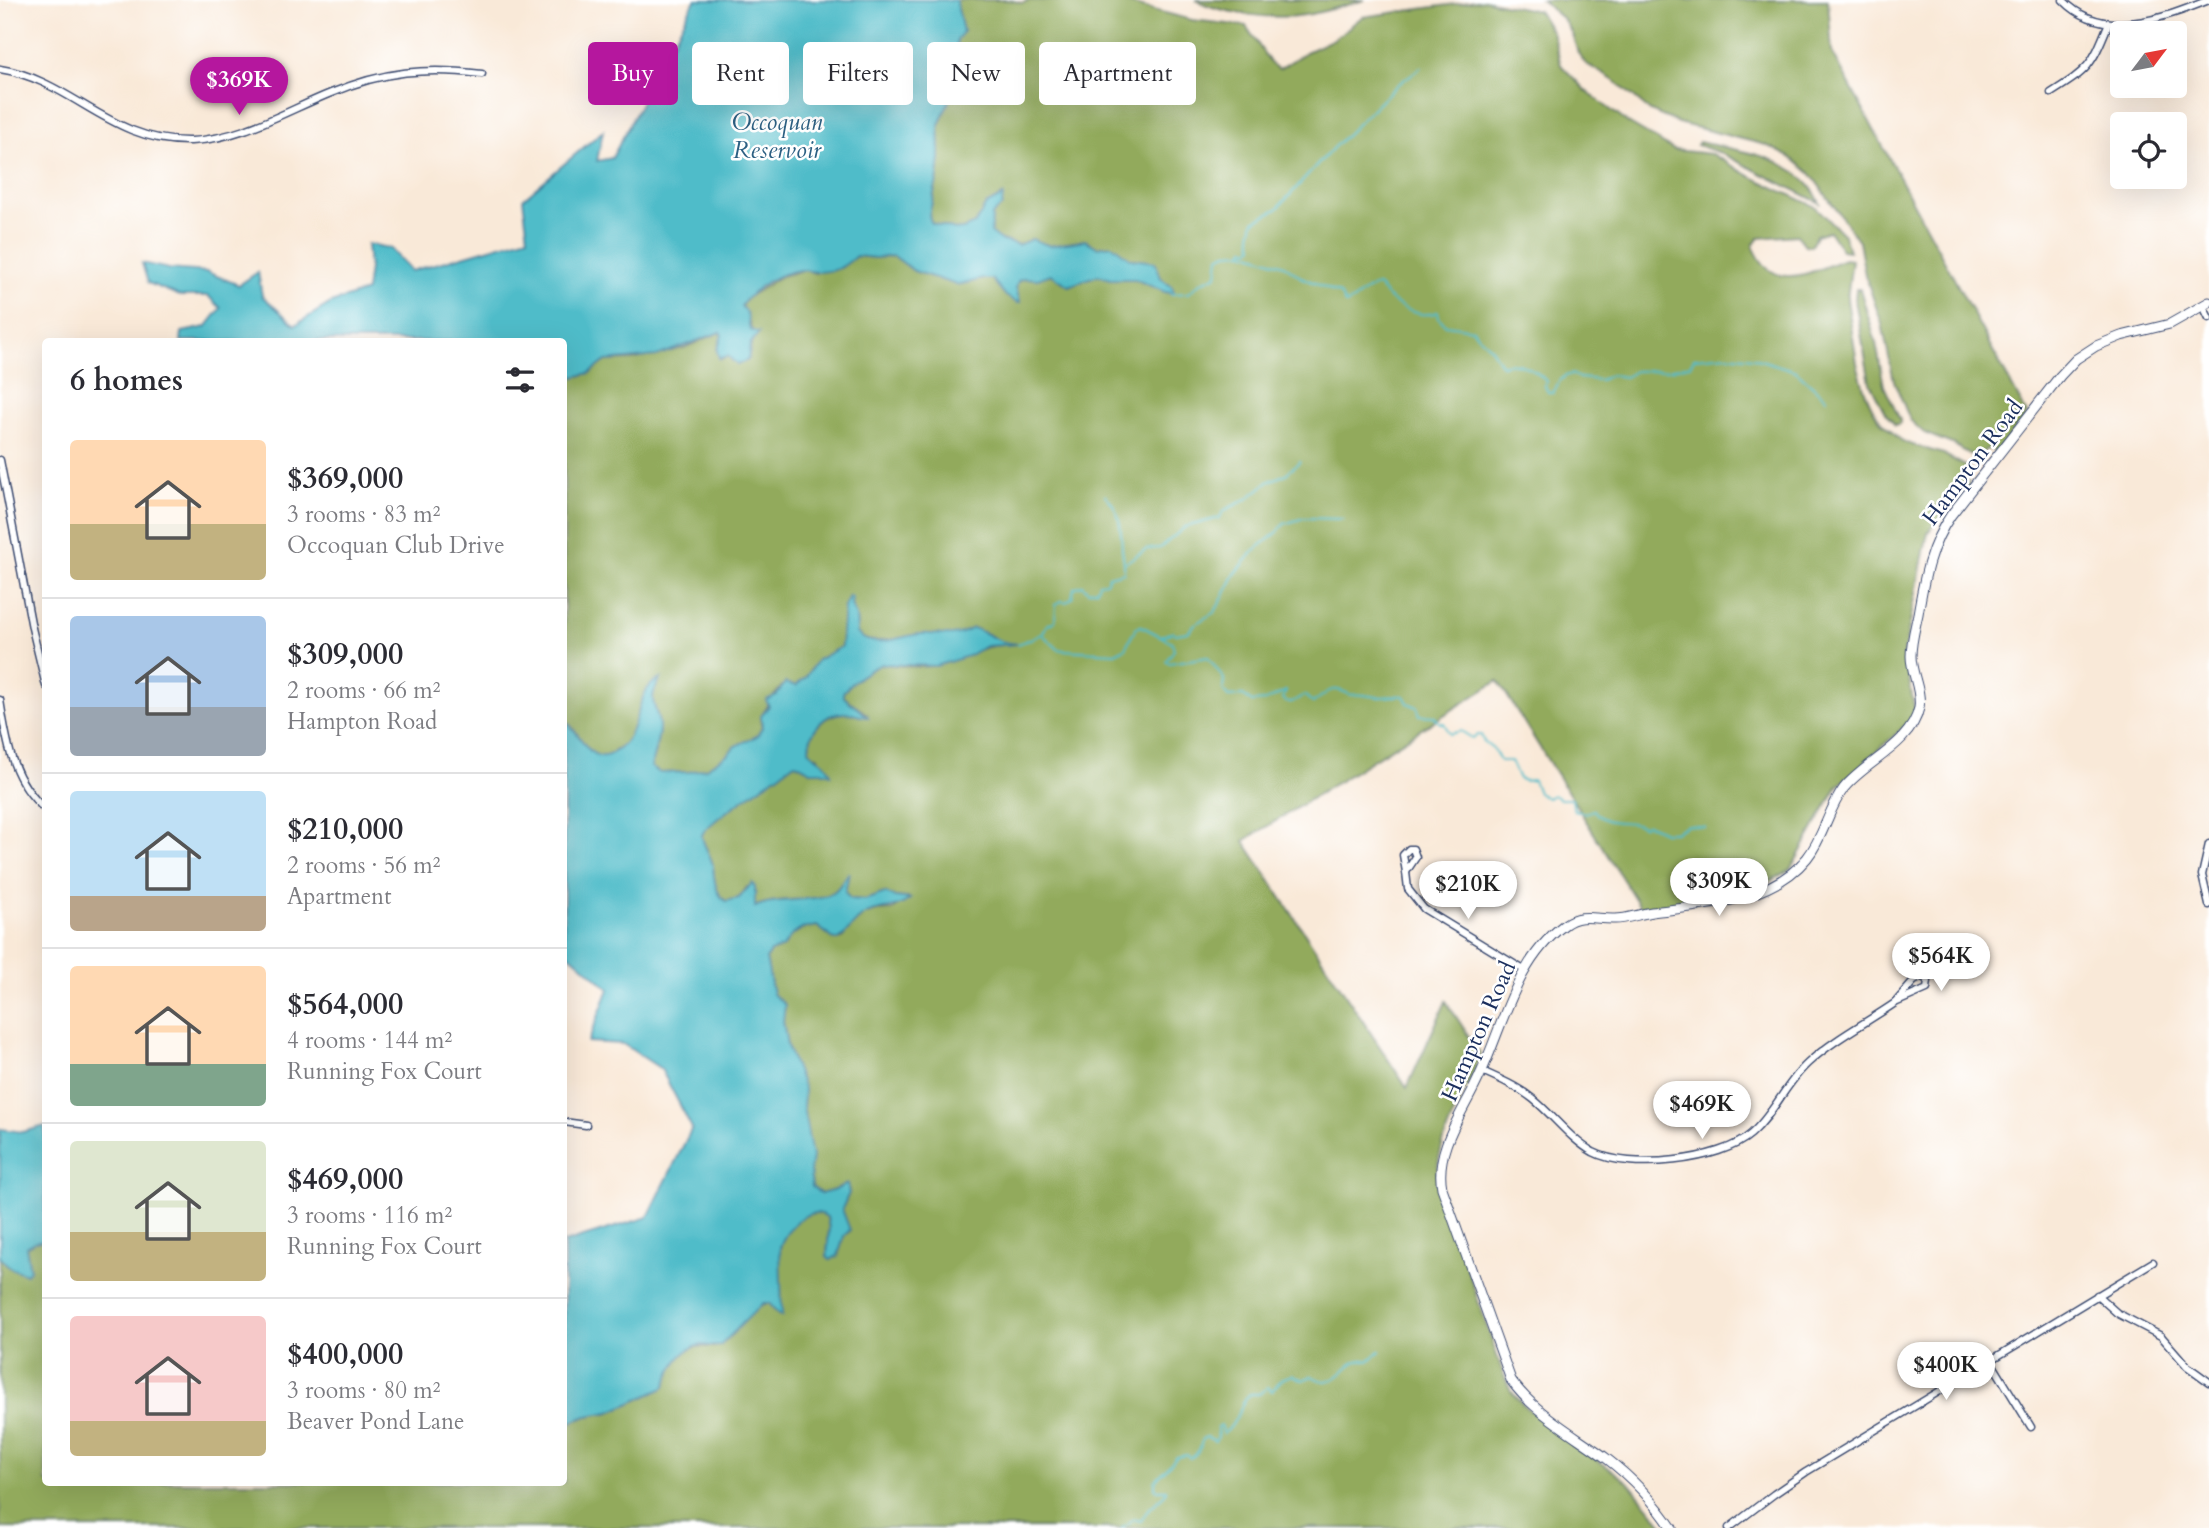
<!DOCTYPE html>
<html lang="en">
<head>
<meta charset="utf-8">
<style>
	body { margin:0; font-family:Cardo,serif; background:#f2f2f3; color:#2b2b33; height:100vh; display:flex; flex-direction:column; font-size:26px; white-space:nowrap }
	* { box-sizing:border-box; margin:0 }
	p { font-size:23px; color:#7c7c81 }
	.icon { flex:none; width:38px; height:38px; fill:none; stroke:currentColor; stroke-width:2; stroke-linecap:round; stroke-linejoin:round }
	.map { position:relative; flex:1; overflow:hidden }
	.side { position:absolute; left:42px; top:338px; width:525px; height:1148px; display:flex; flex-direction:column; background:#fff; border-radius:7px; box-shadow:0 7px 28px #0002 }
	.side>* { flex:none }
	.banner { position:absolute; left:588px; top:42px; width:665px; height:63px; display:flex; gap:14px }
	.needle { width:46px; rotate:58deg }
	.controls { position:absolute; left:2110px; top:21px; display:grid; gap:14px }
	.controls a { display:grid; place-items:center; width:77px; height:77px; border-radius:7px; background:#fff; box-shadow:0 7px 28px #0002; font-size:35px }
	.price { position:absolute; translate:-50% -60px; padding:0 16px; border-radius:24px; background:#fff; color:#222; font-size:23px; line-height:46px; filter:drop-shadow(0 2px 4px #0008) }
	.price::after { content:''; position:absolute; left:50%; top:42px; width:21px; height:16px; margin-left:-10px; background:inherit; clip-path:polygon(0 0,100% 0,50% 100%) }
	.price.active { background:#b5179e; color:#fff }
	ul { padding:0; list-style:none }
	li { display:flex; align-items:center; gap:21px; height:175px; padding:0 28px }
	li+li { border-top:2px solid #e1e1e2 }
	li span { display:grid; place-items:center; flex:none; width:196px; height:140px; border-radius:7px; color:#555 }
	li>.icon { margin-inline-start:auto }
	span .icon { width:84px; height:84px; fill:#fffc; stroke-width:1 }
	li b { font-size:30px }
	h2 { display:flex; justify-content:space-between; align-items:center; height:84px; padding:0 28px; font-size:30px }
	.chip { padding:0 24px; border-radius:7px; background:#fff; box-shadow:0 7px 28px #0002; font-size:24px; line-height:63px }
	.chip.active { background:#b5179e; color:#fff }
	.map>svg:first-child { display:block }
	.forest { fill:#92aa5c; stroke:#566c5d; stroke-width:2 }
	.water { fill:#4fbcc9; stroke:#357694; stroke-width:2 }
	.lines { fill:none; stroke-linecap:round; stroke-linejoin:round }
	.stream { stroke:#4fbcc9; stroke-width:2 }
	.street-casing { stroke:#3c4b70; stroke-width:9 }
	.secondary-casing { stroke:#3c4b70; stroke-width:11 }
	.street { stroke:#fff; stroke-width:6 }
	.secondary { stroke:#fff; stroke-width:9 }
	.labels { text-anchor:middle; stroke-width:5; stroke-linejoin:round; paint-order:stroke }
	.street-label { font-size:23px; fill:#1b2f5e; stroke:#fff }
	.water-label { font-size:24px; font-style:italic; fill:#2d6083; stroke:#fff }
</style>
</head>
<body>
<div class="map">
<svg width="2209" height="1528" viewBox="0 0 2209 1528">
	<rect width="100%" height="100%" fill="#fff"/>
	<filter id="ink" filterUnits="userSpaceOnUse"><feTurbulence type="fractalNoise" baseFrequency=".0143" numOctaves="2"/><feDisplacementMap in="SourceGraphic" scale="14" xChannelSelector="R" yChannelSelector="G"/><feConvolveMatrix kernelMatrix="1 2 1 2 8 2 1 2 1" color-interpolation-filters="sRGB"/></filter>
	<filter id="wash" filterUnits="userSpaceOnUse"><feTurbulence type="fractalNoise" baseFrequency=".00686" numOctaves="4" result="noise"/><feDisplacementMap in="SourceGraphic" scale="28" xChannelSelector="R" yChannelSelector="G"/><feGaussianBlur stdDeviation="1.57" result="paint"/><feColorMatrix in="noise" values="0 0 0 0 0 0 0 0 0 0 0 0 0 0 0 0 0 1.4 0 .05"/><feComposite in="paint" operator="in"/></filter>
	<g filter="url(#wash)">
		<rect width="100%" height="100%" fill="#f9e9d8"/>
		<g class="forest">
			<path d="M 956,0 L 1010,0 L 1022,3 L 1030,0 L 1120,1 L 1192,20 L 1246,26 L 1271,64 L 1279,69 L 1306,52 L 1334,39 L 1362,17 L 1484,0 L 1538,11 L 1552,32 L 1561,65 L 1586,91 L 1628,123 L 1674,150 L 1712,154 L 1750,176 L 1816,207 L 1844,235 L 1849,251 L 1842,250 L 1829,231 L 1816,235 L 1811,246 L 1805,245 L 1797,235 L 1759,238 L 1753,245 C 1772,295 1808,273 1845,259 L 1852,260 L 1847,299 L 1857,363 L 1864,389 L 1873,410 L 1882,423 L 1903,442 L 1943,454 L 1969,468 L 1965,476 L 1969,485 L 1928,532 L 1904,653 L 1916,716 L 1837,787 L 1791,869 L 1765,884 L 1746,891 L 1721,898 L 1642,910 L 1498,681 L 1244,841 L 1407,1088 L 1446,1001 L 1481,1055 C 1465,1093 1436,1140 1437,1181 L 1503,1373 L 1511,1391 L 1524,1406 L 1628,1482 L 1666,1528 L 0,1528 L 0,1257 L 10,1268 L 30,1270 L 26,1247 L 34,1242 L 45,1240 L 46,1482 L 564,1482 L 564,1425 L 587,1416 L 610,1412 L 664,1388 C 669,1376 673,1363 683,1354 C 696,1343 701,1348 714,1347 C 718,1346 724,1340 728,1338 C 742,1328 750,1305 769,1303 L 779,1315 C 780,1306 782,1297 781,1288 C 781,1274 778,1262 780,1249 C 782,1230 809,1203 827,1217 L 829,1228 L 827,1257 L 838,1256 L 844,1235 L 850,1231 L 842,1209 L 849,1193 L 847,1184 L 835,1190 L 821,1194 L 812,1187 L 810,1172 L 811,1156 L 803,1107 L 804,1089 L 787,1046 L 783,1021 L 785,1005 L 773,994 L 766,959 L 770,952 L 783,947 L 791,936 L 802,929 L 817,926 L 835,940 L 842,939 L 847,930 L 864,915 L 877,911 L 893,910 L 908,898 L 895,897 L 885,893 L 865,900 L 850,899 L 845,892 L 849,873 C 845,879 841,886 835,891 C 820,905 777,895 755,907 L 755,887 L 747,887 L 739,898 L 726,901 C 715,894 714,878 713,866 C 712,857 701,842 702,835 C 705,822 777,777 793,764 L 796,763 L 811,771 L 821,771 L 818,756 L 813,755 L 809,750 C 809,731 824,713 845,713 C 854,713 857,717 867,714 L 844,697 L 843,692 C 853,680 868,670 882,664 C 900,665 920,669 937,665 C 962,660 981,644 1005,645 L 989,635 L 973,628 C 967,632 960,636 953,636 C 945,637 938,634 930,634 C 910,633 870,651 857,633 L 856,616 L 851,605 L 841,647 L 817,660 L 806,677 L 796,686 L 784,684 L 772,698 L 760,719 L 762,728 L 757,736 L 735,746 L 728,754 L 706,768 L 689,772 L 660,773 L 650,767 C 654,754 659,742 659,728 C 659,709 645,701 660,680 C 638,690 641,716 632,735 C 629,741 622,746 616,750 C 612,753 607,757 602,757 C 584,757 579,727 564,721 L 564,389 L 569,378 L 590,373 L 606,361 L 632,360 L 684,348 L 720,332 L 722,335 L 717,350 L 721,359 L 728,355 L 737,364 L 748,360 C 749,353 753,341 752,334 C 752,328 746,312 741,306 L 748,297 L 781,276 L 805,270 L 815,273 L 856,256 L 875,258 L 894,256 L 914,271 L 957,285 L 983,279 L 992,279 L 1006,296 L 1020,302 L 1016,287 L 1018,281 C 1027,276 1038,279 1051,274 L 1069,286 L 1098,275 L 1110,279 L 1135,279 L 1171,294 L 1172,287 L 1161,278 L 1155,262 C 1148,261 1140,261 1132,259 C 1115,254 1118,242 1097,247 L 1085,240 L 1050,246 L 1032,239 L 1018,245 L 995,238 L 991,234 L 992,215 L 1002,206 L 1002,196 L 986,205 L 975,224 L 963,229 L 955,230 L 931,223 L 929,215 L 938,176 L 940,157 L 939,125 L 949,101 L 949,87 L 957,64 L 957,40 L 962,27 Z"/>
			<path d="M 1196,0 L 1365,0 C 1345,5 1325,12 1305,15 C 1275,20 1222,14 1196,0 Z"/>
			<polygon points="1541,0 1828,0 1832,52 2027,414 1996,453 1989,448 1975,457 1952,444 1924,433 1910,420 1894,381 1882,324 1865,275 1859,241 1810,173 1790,157 1766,145 1678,123 1650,111 1616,82 1585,63 1578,53 1572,34 1563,19"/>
			<path d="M 1699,142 C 1742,152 1799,155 1820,203 L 1721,153 L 1697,145 Z"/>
			<polygon points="1856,289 1860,289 1876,343 1884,386 1900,420 1900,423 1895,425 1885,413 1870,383 1855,301"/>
		</g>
		<g class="water">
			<path d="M 695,0 L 956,0 L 963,32 L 957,40 L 957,64 L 949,87 L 949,101 L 939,125 L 940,157 L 938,176 L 929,215 L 931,223 L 955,230 L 963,229 L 975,224 L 986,205 L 1003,196 L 1002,206 L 992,215 L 991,233 L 1002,241 L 1018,245 L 1032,239 L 1050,246 L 1085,240 L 1097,247 L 1112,245 L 1131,259 L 1155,262 L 1161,278 L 1172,287 L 1174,293 L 1165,292 L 1135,279 L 1110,279 L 1098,275 L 1069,286 L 1051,274 L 1038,279 L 1024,278 L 1018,281 L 1016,287 L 1020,302 L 1018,303 L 1006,296 L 992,279 L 983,279 L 957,285 L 914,271 L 894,256 L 875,258 L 856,256 C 843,268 837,271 818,272 C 812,272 807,270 801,270 C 779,272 753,288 741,306 L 747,314 L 750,330 L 759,333 L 750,344 L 748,360 L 737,365 L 728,356 L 719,358 L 717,350 L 722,335 L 720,332 L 657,356 L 606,361 L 590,373 L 569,378 L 564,389 L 564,341 L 181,341 L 182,332 L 206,327 L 221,308 L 208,296 L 180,296 L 148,283 L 142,263 L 169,269 L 207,272 L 239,285 L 258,272 L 262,296 L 295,325 L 331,303 L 366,291 L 369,268 L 367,244 L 390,248 L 411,271 L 528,237 L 523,199 L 603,131 L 597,161 L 612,158 Z"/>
			<path d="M 849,596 L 852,597 L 851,605 L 856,616 L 857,633 C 870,651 901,636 919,634 C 943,632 949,641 973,628 C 989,634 1000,644 1018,644 L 986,646 L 968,656 L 936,666 L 882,664 C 868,670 853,680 843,692 L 844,697 L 868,717 C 860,717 853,713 845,713 C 824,712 809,731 809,750 C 816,760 826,759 831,774 L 821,771 L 811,771 L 796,763 L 793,764 C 777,777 705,823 702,835 C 701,842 712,857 713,866 C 714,878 715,894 726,901 L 739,898 L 752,883 L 755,887 L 755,907 C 776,896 822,904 836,890 C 841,885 845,878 849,872 L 845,892 L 850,899 L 865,900 L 885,893 L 895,897 L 910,899 C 895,912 878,906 863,916 C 853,923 847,934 839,940 L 835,940 L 817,926 L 801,929 L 791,936 L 783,947 L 770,952 L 766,959 L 773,994 L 785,1005 L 783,1021 L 787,1046 L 804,1089 L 803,1107 L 812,1156 L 810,1172 L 812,1187 L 821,1194 L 835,1190 L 847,1184 L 849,1193 L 842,1209 L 850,1230 L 844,1236 L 838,1256 L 830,1260 L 827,1257 L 829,1228 L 827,1217 C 808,1203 785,1230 780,1247 L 782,1316 L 779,1315 L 769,1303 L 763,1303 L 720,1346 C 713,1347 708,1345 702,1345 C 680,1347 671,1371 664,1388 L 610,1412 L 587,1416 L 564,1425 L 564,1243 L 648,1217 L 692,1128 L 661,1069 L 623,1044 L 588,1042 L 609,989 L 564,949 L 564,721 C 579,727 587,763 608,755 C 645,741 631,688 661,679 C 644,702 659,707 659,728 C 659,741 653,754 651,767 L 660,773 L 689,772 L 706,768 L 728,754 L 735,746 L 757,736 L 762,728 L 761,716 L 769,706 L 766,700 L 777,695 L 785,683 L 796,686 L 806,677 L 817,660 L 841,647 L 844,607 Z"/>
			<polygon points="45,1126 45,1240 34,1242 26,1247 30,1270 26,1274 10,1268 0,1257 0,1129 23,1132"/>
		</g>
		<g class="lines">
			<g class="stream">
				<path d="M 1244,252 L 1284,265 L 1301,277 L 1340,294 L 1345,304 C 1358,301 1362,288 1378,286 C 1383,290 1385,295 1390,299 C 1403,309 1421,319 1438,312 L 1439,318 L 1446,325 L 1473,329 C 1478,339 1483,339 1489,346 C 1494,351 1496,359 1502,365 C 1518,360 1535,369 1546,381 L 1545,386 L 1548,392 L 1553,393 C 1558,383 1561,376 1572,374 L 1579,378 L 1600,380 L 1611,375 L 1625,377 L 1635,371 L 1667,370 L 1690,365 L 1694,358 L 1727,355 L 1754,358 L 1796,371 L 1826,398"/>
				<polyline points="1171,294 1188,293 1200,283 1217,275 1219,257 1227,253 1243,252 1245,248 1249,250 1253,247 1251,235 1254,221 1277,209 1333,148 1396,86 1421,67"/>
				<polyline points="1126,562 1147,549 1160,548 1185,527 1219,518 1225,510 1247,499 1268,482 1286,474 1300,461"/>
				<path d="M 1042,634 L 1047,625 L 1055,621 L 1056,605 L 1061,601 L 1066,602 L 1072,598 L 1074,588 L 1082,585 L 1088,591 L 1097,589 L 1099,583 L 1106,582 L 1109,576 L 1124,572 C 1125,563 1123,557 1122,549 C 1121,528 1121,510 1105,495"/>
				<polyline points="1161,636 1173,632 1176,634 1188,632 1195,624 1215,612 1235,574 1255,550 1279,531 1284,524 1304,518 1343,519"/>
				<path d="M 1018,644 L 1042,634 L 1058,649 L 1063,650 L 1115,653 L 1125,648 L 1136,628 L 1141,626 L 1172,642 L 1174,650 L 1166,661 L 1169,663 L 1208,657 L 1224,679 L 1223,690 L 1228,697 L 1243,696 L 1252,702 L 1266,701 L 1286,691 L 1283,698 L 1286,702 L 1292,702 L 1304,695 L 1313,703 C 1330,690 1331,685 1351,695 C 1362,693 1370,697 1381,697 C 1389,697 1396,695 1404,696 L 1408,703 L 1417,707 L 1420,715 L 1434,716 L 1440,723 L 1444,723 L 1450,734 L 1461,731 L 1472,738 L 1477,735 L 1481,735 L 1484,742 L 1494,750 L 1500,761 L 1511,761 L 1519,779 L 1526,781 L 1533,780 L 1538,793 L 1547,798 L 1553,795 L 1560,799 L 1572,799 L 1574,811 L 1585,813 L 1594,810 C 1605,828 1626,818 1643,826 L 1647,824 L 1664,832 L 1675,832 L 1688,825 L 1705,827"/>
				<path d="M 1122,1528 L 1133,1519 L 1141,1521 L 1147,1511 L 1166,1493 L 1166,1490 L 1158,1490 L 1155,1488 L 1155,1481 L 1177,1457 L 1187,1455 L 1190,1458 C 1199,1453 1201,1448 1202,1439 L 1207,1437 L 1215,1441 L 1218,1437 L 1217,1427 L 1220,1425 L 1223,1434 C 1237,1425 1238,1406 1250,1394 L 1259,1394 L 1268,1387 L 1272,1391 C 1281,1381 1278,1379 1293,1375 L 1303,1380 L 1312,1376 C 1340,1395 1345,1353 1369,1361 L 1380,1351"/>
			</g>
		</g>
	</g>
	<g filter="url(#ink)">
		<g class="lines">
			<defs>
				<g id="street">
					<path d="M 2063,0 C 2103,42 2164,18 2209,0"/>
					<path d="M 0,69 C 72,80 110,143 191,141 C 241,139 286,111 331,93 C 384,71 426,67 482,74"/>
					<path d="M 2051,93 C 2089,69 2091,67 2108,25"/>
					<polyline points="2203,306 2209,318"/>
					<polyline points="0,460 32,628 46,686"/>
					<path d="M 0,700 C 7,743 11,780 46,810"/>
					<polyline points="2209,844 2202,875 2209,905"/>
					<polygon points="1409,849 1413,849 1416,857 1406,872 1403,855"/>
					<polyline points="1406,872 1408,889 1424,909 1524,970"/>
					<polygon points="1923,977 1928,981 1927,989 1895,1003 1914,981"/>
					<path d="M 1482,1071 C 1500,1079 1518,1087 1533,1099 C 1554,1116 1570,1139 1593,1152 C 1629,1171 1721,1161 1751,1134 C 1774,1114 1785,1084 1808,1063 C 1834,1039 1866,1023 1895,1003"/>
					<polyline points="564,1122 586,1125"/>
					<polyline points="2097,1295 2117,1313 2161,1336 2187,1366 2209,1382"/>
					<polyline points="1990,1360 2031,1427"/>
					<polyline points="1729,1528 1774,1494 1806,1472 2153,1262"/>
				</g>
				<path id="secondary" d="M 1672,1528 C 1654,1501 1632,1478 1606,1458 C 1574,1434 1534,1413 1511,1380 L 1442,1188 C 1434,1148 1465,1110 1480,1075 C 1504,1023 1516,961 1564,925 C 1581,912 1597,920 1615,919 C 1627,919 1639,914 1652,912 C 1704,905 1771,902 1807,858 C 1824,837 1828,809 1844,788 C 1866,761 1911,745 1919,708 C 1922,691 1911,673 1911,656 C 1911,642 1915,628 1918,614 C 1924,578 1930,545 1951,515 L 2060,376 L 2076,359 L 2096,346 L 2121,336 L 2170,324 L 2209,302"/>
			</defs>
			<use href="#street" class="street-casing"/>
			<use href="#secondary" class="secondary-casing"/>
			<use href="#street" class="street"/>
			<use href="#secondary" class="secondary"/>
		</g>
	</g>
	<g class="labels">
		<g class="street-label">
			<text transform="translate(1972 462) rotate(-53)" y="8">Hampton Road</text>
			<text transform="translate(1478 1031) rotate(-66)" y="8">Hampton Road</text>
		</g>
		<g class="water-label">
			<text x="777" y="130">Occoquan<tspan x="777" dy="28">Reservoir</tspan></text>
		</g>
	</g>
</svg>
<div class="controls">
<a><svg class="needle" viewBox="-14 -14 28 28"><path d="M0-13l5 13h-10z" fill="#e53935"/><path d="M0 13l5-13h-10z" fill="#7c7c81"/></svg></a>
<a><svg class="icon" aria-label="locate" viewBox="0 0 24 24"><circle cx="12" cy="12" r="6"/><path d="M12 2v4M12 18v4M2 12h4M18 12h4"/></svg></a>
</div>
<b class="price active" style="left:239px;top:117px">$369K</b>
<b class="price" style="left:1719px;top:918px">$309K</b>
<b class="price" style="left:1468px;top:921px">$210K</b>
<b class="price" style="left:1941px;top:993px">$564K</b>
<b class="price" style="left:1702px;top:1141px">$469K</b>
<b class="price" style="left:1946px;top:1402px">$400K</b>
<div class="banner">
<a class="chip active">Buy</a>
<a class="chip">Rent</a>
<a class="chip">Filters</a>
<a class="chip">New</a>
<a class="chip">Apartment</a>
</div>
<section class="side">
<h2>6 homes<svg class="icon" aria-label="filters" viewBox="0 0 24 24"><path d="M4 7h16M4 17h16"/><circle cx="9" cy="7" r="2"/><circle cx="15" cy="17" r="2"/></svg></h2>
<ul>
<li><span style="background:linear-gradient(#ffd9b3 60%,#c2b280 0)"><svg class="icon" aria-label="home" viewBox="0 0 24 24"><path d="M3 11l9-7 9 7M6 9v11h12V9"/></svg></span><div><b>$369,000</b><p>3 rooms · 83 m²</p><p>Occoquan Club Drive</p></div></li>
<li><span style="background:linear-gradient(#a9c7e8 65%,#9aa5b1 0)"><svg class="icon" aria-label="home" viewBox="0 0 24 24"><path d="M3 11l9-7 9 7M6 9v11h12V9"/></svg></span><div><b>$309,000</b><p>2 rooms · 66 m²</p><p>Hampton Road</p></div></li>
<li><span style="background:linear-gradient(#bfe0f5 75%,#b9a48a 0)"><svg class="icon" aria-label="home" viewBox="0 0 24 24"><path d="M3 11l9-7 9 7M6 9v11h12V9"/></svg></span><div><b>$210,000</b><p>2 rooms · 56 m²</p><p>Apartment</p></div></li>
<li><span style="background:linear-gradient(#ffd9b3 70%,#7fa58c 0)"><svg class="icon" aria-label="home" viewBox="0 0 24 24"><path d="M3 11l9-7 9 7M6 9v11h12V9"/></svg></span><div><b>$564,000</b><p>4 rooms · 144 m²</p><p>Running Fox Court</p></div></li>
<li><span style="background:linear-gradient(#dfe7d0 65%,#c2b280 0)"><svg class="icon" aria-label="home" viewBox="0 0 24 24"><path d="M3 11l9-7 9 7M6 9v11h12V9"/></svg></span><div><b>$469,000</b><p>3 rooms · 116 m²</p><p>Running Fox Court</p></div></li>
<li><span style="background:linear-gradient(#f6c9c9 75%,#c2b280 0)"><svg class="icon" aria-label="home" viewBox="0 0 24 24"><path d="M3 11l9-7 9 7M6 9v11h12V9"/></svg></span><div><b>$400,000</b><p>3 rooms · 80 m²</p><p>Beaver Pond Lane</p></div></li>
</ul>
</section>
</div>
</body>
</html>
